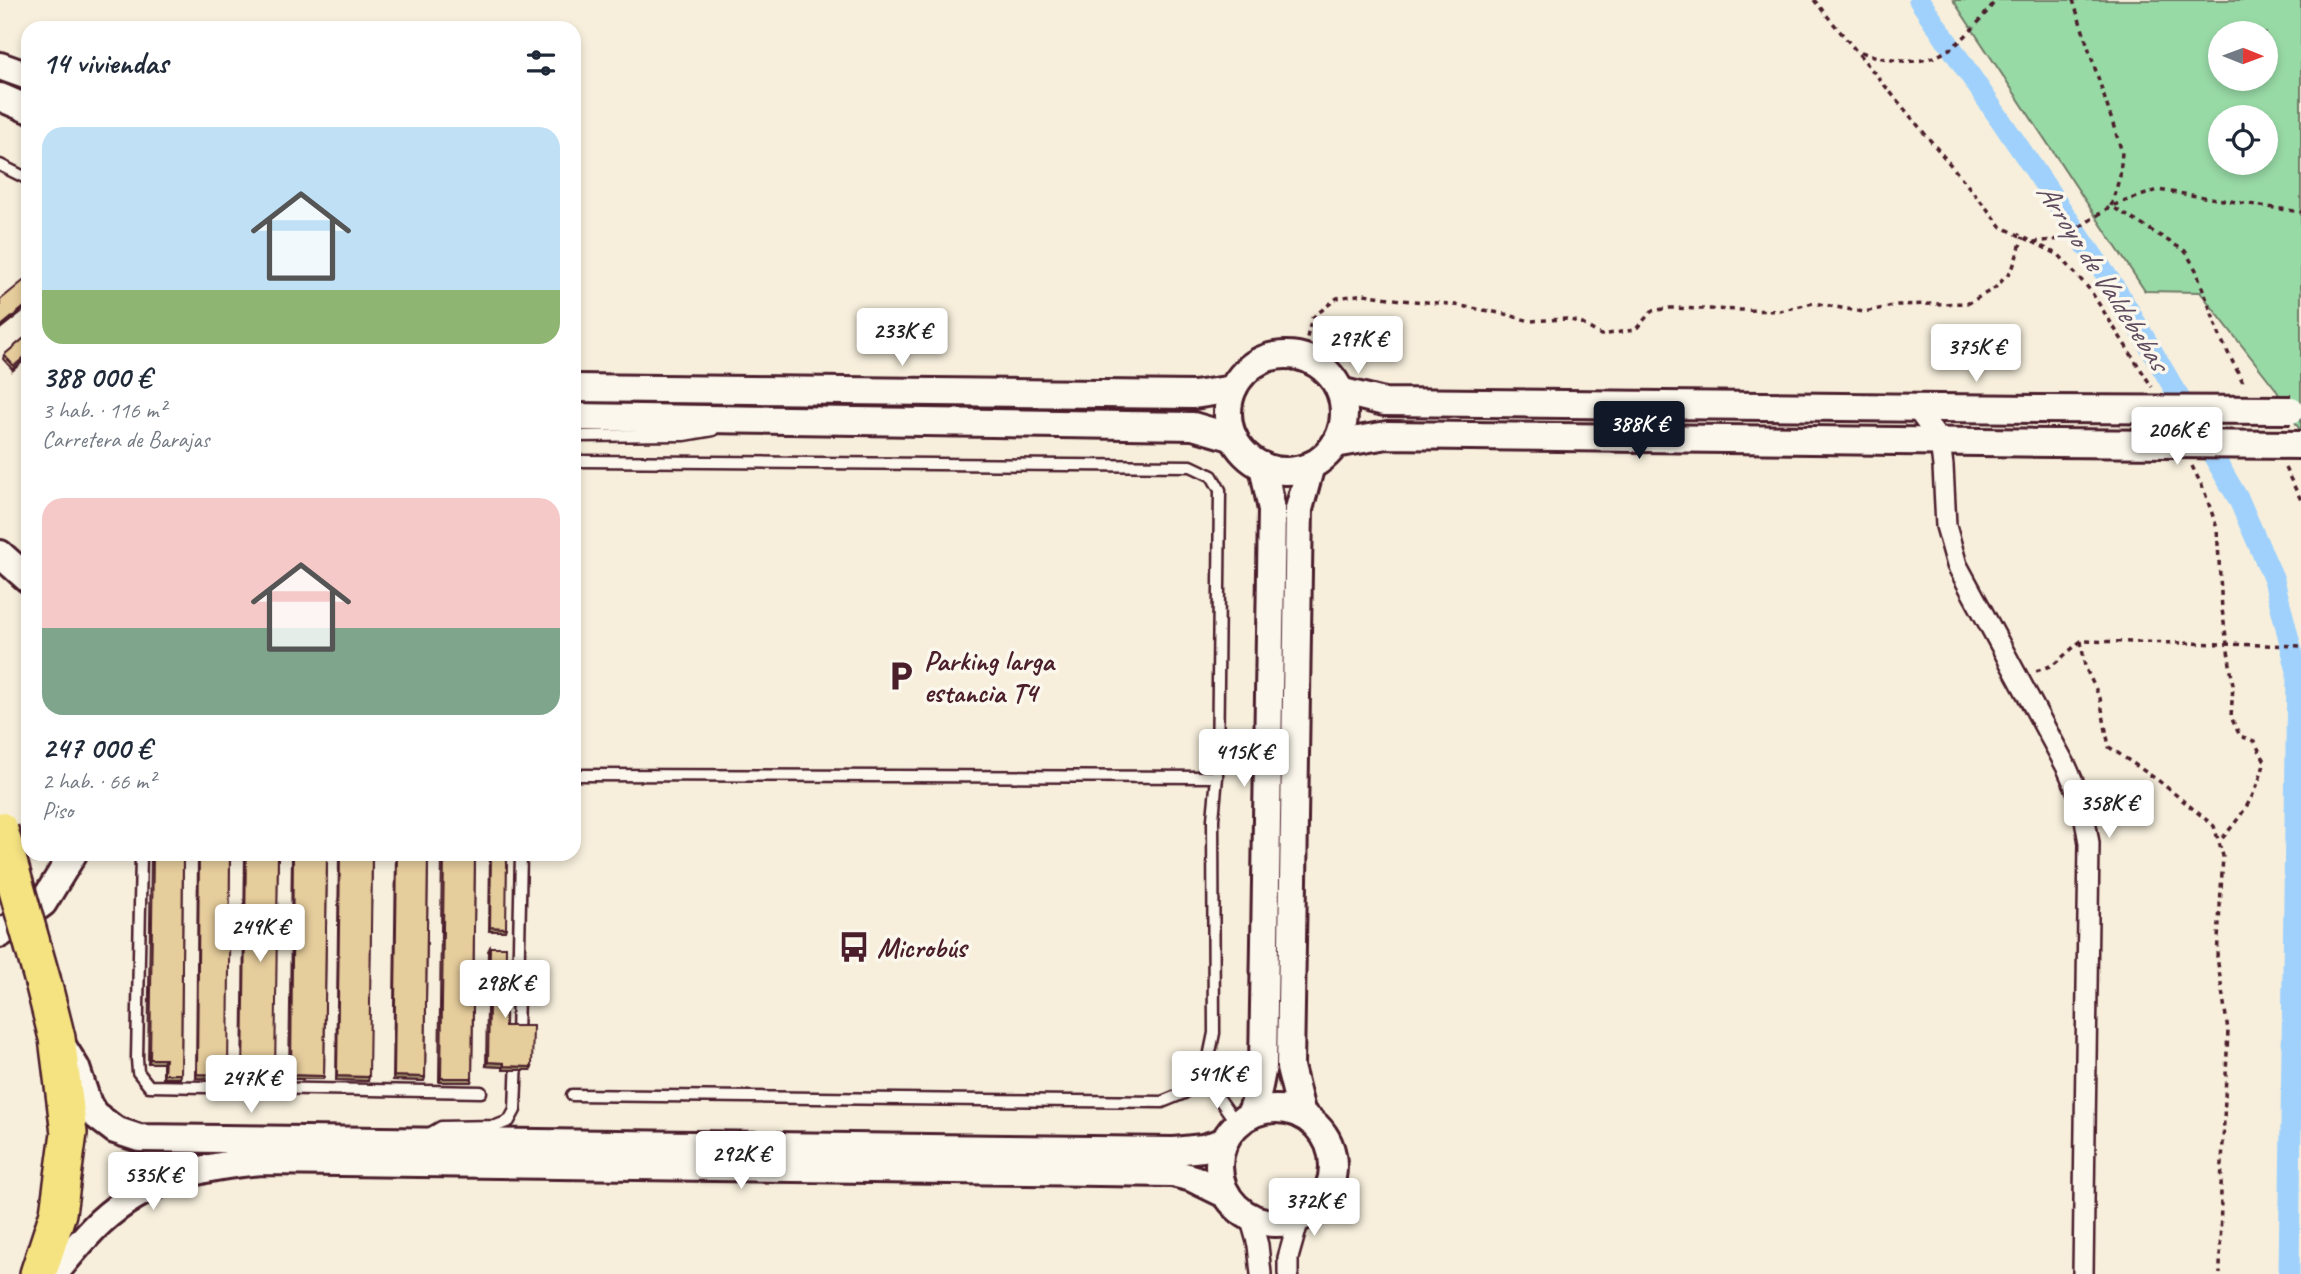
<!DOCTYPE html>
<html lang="es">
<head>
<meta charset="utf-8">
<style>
	body { margin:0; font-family:Caveat,sans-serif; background:#f6f6f7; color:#1f2937; height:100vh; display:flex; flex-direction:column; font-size:26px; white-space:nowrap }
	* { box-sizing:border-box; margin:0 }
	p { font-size:23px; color:#747a83 }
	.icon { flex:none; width:38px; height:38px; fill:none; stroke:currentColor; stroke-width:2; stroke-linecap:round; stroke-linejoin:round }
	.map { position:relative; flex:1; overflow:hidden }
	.panel { position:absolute; left:21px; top:21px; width:560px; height:840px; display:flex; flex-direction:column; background:#fff; border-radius:21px; box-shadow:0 4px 10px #0003 }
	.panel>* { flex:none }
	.needle { width:46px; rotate:91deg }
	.fabs { position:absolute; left:2208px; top:21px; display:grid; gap:14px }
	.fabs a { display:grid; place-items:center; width:70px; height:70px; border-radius:50%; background:#fff; box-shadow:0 4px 10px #0003; font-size:35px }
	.price { position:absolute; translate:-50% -60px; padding:0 16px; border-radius:7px; background:#fff; color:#222; font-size:23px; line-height:46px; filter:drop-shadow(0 2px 4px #0008) }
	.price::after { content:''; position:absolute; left:50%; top:42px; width:21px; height:16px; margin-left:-10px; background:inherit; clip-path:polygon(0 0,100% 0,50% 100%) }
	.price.active { background:#111827; color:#fff }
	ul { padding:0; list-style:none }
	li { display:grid; align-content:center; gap:14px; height:371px; padding:0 21px }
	li span { display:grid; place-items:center; height:217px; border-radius:21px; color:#555 }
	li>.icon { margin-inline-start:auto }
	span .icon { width:126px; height:126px; fill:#fffc; stroke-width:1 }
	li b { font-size:30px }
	h2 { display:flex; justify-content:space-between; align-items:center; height:84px; padding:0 21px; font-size:30px }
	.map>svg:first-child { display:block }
	.green { fill:#98daa6; stroke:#717c68; stroke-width:2; fill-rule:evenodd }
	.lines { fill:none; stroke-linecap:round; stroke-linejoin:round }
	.canal { stroke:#9fd1fc; stroke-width:21 }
	.lane-casing { stroke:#4a1f2b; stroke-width:15 }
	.street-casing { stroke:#4a1f2b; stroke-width:24 }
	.secondary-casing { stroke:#4a1f2b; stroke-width:32 }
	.highway-casing { stroke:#4a1f2b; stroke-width:40 }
	.path { stroke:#4a1f2b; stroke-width:3.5; stroke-dasharray:5 5; stroke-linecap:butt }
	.lane { stroke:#fbf7ec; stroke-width:10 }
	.street { stroke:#fbf7ec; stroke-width:19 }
	.secondary { stroke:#fbf7ec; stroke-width:26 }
	.highway { stroke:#f5e382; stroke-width:35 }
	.secondary-bridge-casing { stroke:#4a1f2b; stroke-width:32; stroke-linecap:butt }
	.highway-bridge-casing { stroke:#4a1f2b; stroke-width:40; stroke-linecap:butt }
	.path-bridge { stroke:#4a1f2b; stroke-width:3.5; stroke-dasharray:5 5; stroke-linecap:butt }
	.secondary-bridge { stroke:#fbf7ec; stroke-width:26 }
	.highway-bridge { stroke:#f5e382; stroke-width:35 }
	.wall { fill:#c6b086; stroke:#4a1f2b; stroke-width:2 }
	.shaded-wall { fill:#a1906d; stroke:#4a1f2b; stroke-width:2 }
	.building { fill:#e6cd9c; stroke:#4a1f2b; stroke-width:2 }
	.labels { text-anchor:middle; stroke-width:7; stroke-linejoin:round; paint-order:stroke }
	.poi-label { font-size:28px; font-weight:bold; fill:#4a1f2b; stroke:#fbf7ec; text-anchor:start }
	.water-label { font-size:30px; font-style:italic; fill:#5f4c5f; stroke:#fbf7ec }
</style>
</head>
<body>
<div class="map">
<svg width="2301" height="1274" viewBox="0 0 2301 1274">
	<rect width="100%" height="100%" fill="#f7efdc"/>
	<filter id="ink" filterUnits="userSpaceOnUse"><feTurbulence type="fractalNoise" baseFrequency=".0143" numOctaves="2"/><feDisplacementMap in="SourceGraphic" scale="14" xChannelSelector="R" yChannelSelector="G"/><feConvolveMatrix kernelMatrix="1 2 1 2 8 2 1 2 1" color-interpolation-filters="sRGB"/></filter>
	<g filter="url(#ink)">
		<path class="green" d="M 1953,0 L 2301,0 L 2301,432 L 2275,388 L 2200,292 L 2145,291 ZM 2221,33 L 2266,33 L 2266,79 L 2221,79 ZM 2221,117 L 2266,117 L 2266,163 L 2221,163 Z"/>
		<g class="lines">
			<polyline class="canal" points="1919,0 2119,294 2239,500 2274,580 2297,671 2289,1274"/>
			<defs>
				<g id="lane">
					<polyline points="0,165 28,179"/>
					<polyline points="574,436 684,435 713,430"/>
					<polyline points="574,775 1217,777"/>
					<polyline points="141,854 137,1059 138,1072 149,1086 481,1092"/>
					<polyline points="517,1039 521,854"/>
					<polyline points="1201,1073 1237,1124"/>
					<polyline points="572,1095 1162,1102 1184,1093 1201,1073 1208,1062 1214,1033 1213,819 1217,777 1220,490 1212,476 1191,466 581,461"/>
					<polyline points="427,1135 441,1127 496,1126 509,1121 515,1110 517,1057"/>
				</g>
				<g id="street">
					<polyline points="1915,407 1940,441 1943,466 1946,526 1957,565 2067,768 2082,802 2089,843 2083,1274"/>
					<polyline points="1250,1217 1258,1245 1261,1274"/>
					<polyline points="1288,1274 1288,1258 1299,1219"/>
				</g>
				<g id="secondary">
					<polyline points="0,66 28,76"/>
					<polyline points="0,97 28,109"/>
					<circle cx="1286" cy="413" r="58"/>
					<polyline points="574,388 1194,395 1233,389"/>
					<polyline points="1340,391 1384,402 2037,409"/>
					<polyline points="574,417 1193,426 1234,438"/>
					<polyline points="1335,444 1387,435 2054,443"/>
					<polyline points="0,554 28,579"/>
					<polyline points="0,934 43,903 73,854"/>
					<polyline points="63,1047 76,1068 88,1104 94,1114 115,1130 139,1138 1174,1151 1203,1148 1224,1142"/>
					<circle cx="1276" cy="1166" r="57"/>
					<polyline points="1250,1115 1257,1096 1263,1066 1272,510 1263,466"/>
					<polyline points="1302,1115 1290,1067 1299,509 1311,465"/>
					<path d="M 54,1274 C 69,1256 83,1238 100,1222 C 145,1180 203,1165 263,1161 L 1172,1173 L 1192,1178 L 1227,1195"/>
				</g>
				<polyline id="highway" points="38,1274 58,1213 69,1133 57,1038 43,982"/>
			</defs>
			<use href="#lane" class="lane-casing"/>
			<use href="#street" class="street-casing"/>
			<use href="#secondary" class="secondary-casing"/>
			<use href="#highway" class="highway-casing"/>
			<g class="path">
				<polyline points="1814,0 2002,227 2033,242 2062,239 2111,206 2158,190 2301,212"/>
				<polyline points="2073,0 2122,152 2120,176 2111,206 2185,251 2196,270 2221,339 2245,386"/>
				<path d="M 1861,52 C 1930,75 1955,54 1996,0"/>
				<polyline points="2033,242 2059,255 2090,290 2152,387"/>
				<polyline points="1302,357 1312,318 1337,298 1364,294 1401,300 1450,304 1505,314 1530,321 1566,319 1579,322 1601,335 1635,330 1652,311 1670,308 1780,311 1813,303 1864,312 1898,305 1969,303 1995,288 2012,270 2023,237"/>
				<path d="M 2192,466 L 2204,490 L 2217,528 L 2222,609 L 2233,685 L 2231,717 L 2240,736 L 2254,741 L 2265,761 C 2255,798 2244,813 2219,842"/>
				<polyline points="2285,468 2301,500"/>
				<polyline points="2081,641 2085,667 2100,698 2109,747 2159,781 2214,826 2223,856 2217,957 2228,1030 2221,1187 2220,1274"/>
				<polyline points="2036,671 2053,665 2081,641 2185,643"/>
			</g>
			<use href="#lane" class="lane"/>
			<use href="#street" class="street"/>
			<use href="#secondary" class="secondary"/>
			<use href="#highway" class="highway"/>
			<defs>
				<g id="secondary-bridge">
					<polyline points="2037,409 2291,410"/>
					<polyline points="2054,443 2301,445"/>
				</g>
				<polyline id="highway-bridge" points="0,830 43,982"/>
			</defs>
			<use href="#secondary-bridge" class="secondary-bridge-casing"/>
			<use href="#highway-bridge" class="highway-bridge-casing"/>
			<polyline class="path-bridge" points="2185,643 2301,646"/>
			<use href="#secondary-bridge" class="secondary-bridge"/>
			<use href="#highway-bridge" class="highway-bridge"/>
		</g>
		<g class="wall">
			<polygon points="28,335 28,357 13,370 3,359 4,355"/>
			<polygon points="151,854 183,854 181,1074 180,1078 163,1078 163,1063 148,1063"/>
			<polygon points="198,854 230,854 227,1079 196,1078"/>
			<polygon points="245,854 278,854 273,1079 242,1079"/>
			<polygon points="292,854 327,854 324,1076 323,1079 289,1079"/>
			<polygon points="339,854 372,854 368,1081 336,1080"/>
			<polygon points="396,854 428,854 425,1077 424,1081 393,1080"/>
			<polygon points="442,854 475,854 472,1078 471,1082 439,1082"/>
			<polygon points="490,854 507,854 505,931 489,931"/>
			<polygon points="490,947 505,1026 530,1070 503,1070 503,1067 486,1066 488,951"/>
		</g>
		<g class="shaded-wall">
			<polygon points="28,304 28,307 0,329 0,327"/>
			<polygon points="28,354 28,357 13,370 14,366"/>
			<polygon points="490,927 506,928 505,931 489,931"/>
			<polygon points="150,1059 165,1059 163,1063 148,1063"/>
			<polygon points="488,1062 504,1063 503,1067 486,1066"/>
			<polygon points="504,1066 532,1067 530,1070 503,1070"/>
			<polygon points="164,1074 181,1074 180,1078 163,1078"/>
			<polygon points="197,1074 228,1075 227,1079 196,1078"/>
			<polygon points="243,1075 275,1075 273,1079 242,1079"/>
			<polygon points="291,1075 324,1076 323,1079 289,1079"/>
			<polygon points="337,1076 369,1077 368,1081 336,1080"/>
			<polygon points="394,1076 425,1077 424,1081 393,1080"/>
			<polygon points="441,1078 472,1078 471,1082 439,1082"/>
		</g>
		<g class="building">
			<polygon points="28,277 28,304 0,327 0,300"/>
			<polygon points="28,335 28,354 14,366 4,355"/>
			<polygon points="153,854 183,854 181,1074 164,1074 165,1059 150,1059"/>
			<polygon points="199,854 230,854 228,1075 197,1074"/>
			<polygon points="246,854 278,854 275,1075 243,1075"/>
			<polygon points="293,854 327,854 324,1076 291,1075"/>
			<polygon points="340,854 372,854 369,1077 337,1076"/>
			<polygon points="397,854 428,854 425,1077 394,1076"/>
			<polygon points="444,854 475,854 472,1078 441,1078"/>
			<polygon points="491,854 507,854 506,928 490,927"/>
			<polygon points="490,947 506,947 505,1026 533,1026 532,1067 504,1066 504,1063 488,1062"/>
		</g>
	</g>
	<defs>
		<symbol id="parking-bare" viewBox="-9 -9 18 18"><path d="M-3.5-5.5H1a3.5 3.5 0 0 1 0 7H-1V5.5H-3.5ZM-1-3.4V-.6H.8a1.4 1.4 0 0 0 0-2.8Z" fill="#4a1f2b" stroke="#fbf7ec" stroke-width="2.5" paint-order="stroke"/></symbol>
		<symbol id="bus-bare" viewBox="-9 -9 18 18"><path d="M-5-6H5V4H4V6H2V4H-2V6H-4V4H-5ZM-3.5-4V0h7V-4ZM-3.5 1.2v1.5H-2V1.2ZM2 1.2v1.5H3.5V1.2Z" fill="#4a1f2b" stroke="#fbf7ec" stroke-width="2.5" paint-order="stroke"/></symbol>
	</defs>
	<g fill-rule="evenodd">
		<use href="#parking-bare" x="879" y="654" width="44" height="44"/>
		<use href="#bus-bare" x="832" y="925" width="44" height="44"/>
	</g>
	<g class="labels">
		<g class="poi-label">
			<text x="924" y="670">Parking larga<tspan x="924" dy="32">estancia T4</tspan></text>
			<text x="877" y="957">Microbús</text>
		</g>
		<g class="water-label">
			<text transform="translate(2103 276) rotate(57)" y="10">Arroyo de Valdebebas</text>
		</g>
	</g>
</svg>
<div class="fabs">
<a><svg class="needle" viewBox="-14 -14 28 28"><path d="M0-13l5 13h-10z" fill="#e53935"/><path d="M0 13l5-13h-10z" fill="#747a83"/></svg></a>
<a><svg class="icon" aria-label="locate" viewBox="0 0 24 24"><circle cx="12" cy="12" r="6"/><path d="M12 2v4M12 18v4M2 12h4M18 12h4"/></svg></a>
</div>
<b class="price" style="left:902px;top:368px">233K €</b>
<b class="price" style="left:1358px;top:376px">297K €</b>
<b class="price" style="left:1976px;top:384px">375K €</b>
<b class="price active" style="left:1639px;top:461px">388K €</b>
<b class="price" style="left:2177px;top:467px">206K €</b>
<b class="price" style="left:1244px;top:789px">415K €</b>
<b class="price" style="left:2109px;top:840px">358K €</b>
<b class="price" style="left:260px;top:964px">249K €</b>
<b class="price" style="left:505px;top:1020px">298K €</b>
<b class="price" style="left:1217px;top:1111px">541K €</b>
<b class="price" style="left:251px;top:1115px">247K €</b>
<b class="price" style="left:741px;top:1191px">292K €</b>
<b class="price" style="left:153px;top:1212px">535K €</b>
<b class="price" style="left:1314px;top:1238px">372K €</b>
<section class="panel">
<h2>14 viviendas<svg class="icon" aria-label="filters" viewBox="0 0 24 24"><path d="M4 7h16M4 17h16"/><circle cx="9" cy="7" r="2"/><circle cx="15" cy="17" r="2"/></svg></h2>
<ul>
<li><span style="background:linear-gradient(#bfe0f5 75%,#8fb573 0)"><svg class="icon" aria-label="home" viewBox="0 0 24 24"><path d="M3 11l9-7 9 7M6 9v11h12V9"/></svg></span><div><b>388 000 €</b><p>3 hab. · 116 m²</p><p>Carretera de Barajas</p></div></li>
<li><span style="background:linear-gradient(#f6c9c9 60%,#7fa58c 0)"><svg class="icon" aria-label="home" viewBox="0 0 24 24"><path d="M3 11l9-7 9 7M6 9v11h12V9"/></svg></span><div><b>247 000 €</b><p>2 hab. · 66 m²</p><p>Piso</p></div></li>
</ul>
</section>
</div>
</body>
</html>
